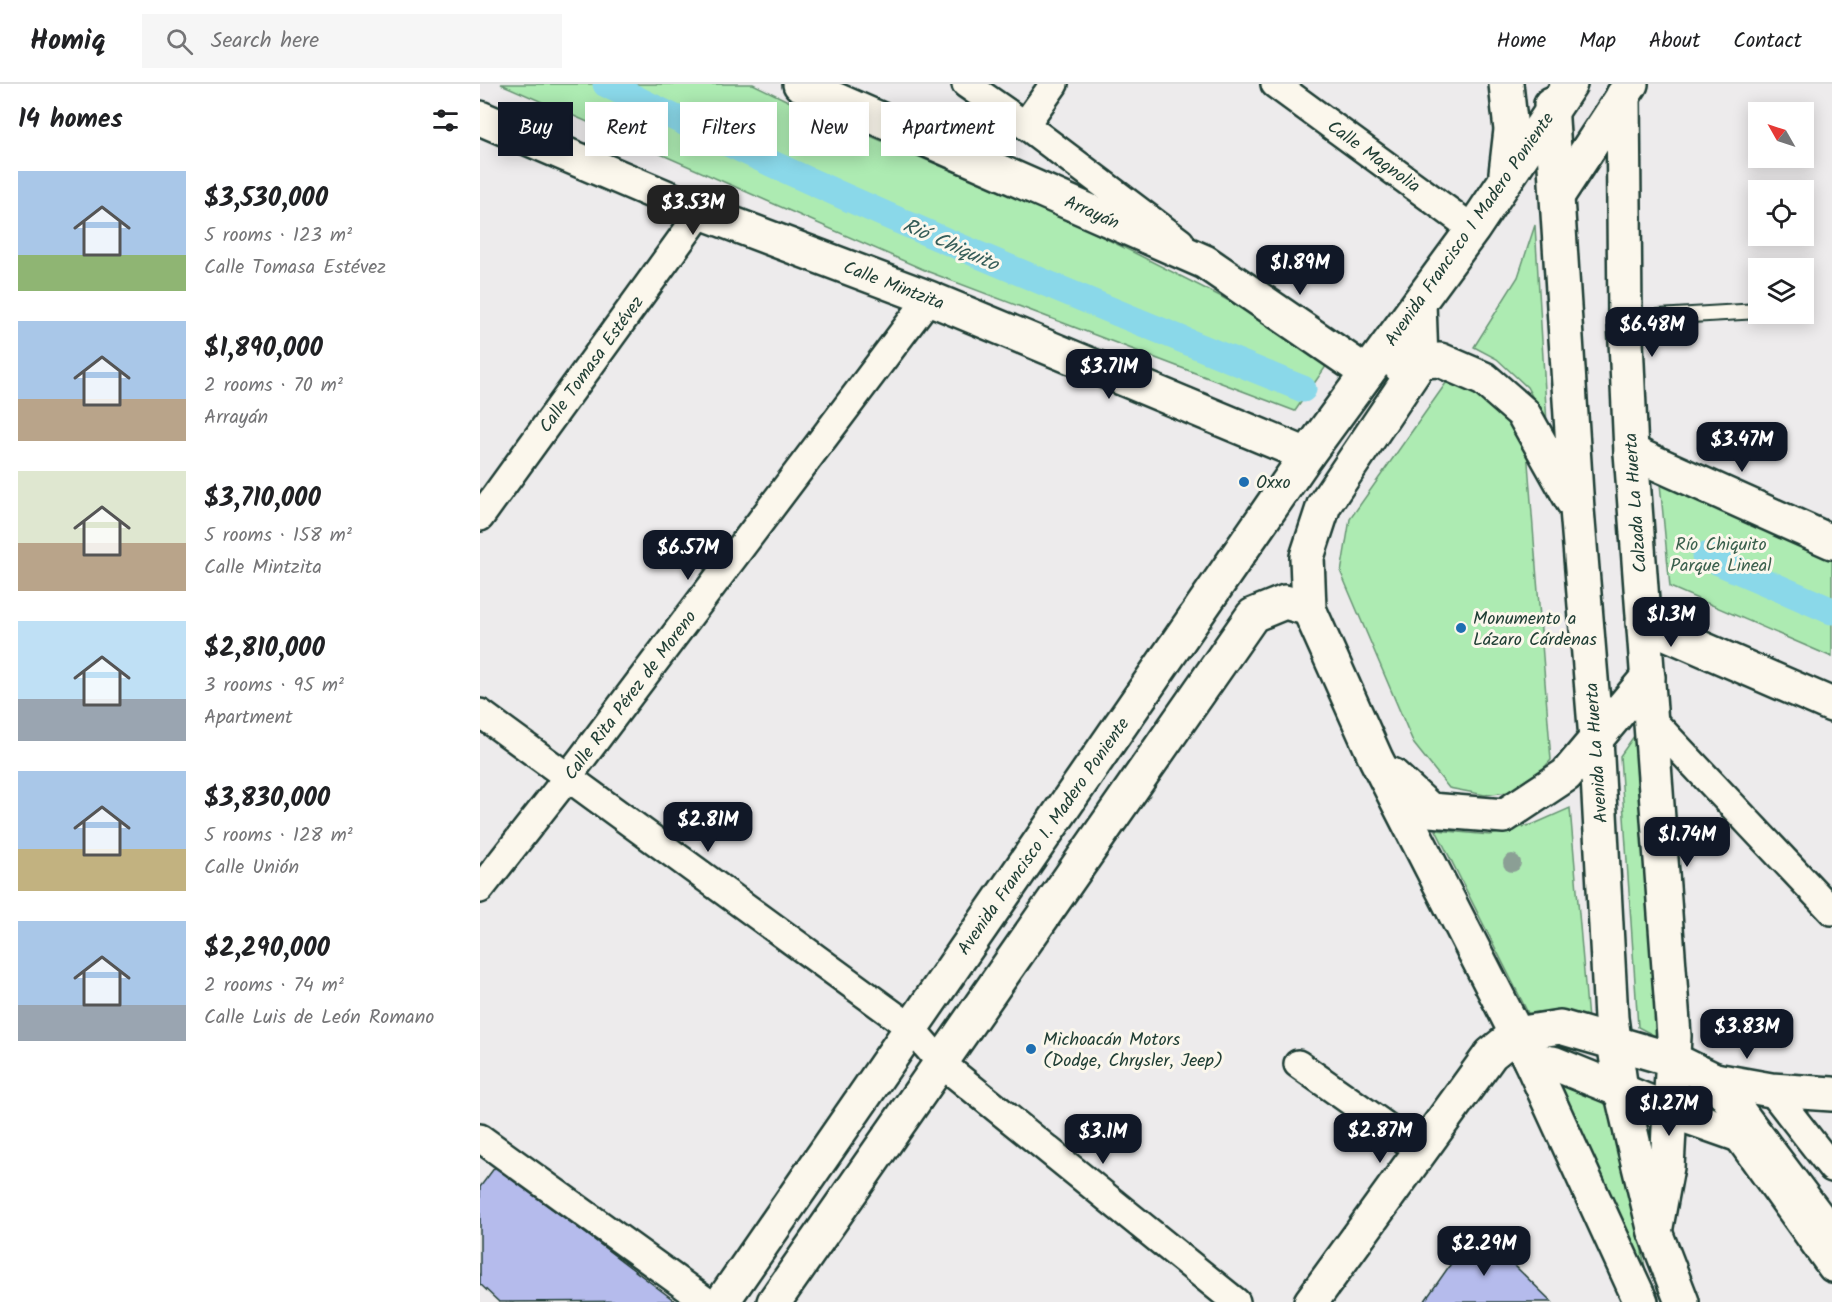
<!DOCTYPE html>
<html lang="en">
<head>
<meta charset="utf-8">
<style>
	body { margin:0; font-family:Kalam,sans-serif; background:#f6f6f6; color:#202124; height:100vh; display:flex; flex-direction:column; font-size:22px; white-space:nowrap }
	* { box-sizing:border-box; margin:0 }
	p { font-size:20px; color:#757577 }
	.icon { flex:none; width:33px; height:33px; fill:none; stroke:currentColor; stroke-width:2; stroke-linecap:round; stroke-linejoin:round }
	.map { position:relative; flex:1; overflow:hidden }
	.panel { display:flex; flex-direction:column; background:#fff; width:480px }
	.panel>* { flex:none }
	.guide { position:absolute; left:18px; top:18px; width:570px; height:54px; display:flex; gap:12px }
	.needle { width:39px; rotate:309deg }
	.tools { position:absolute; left:1268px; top:18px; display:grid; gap:12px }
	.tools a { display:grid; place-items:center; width:66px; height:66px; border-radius:0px; background:#fff; box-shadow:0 3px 15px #0003; font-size:30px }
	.price { position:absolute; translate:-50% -51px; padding:0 14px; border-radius:12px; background:#111827; color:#fff; font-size:20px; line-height:39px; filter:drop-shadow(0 2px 3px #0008) }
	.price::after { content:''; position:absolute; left:50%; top:36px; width:18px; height:14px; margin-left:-9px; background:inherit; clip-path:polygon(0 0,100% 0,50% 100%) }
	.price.active { background:#222; color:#fff }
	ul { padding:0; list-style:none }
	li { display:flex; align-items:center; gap:18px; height:150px; padding:0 18px }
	li span { display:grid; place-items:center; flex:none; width:168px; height:120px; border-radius:0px; color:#555 }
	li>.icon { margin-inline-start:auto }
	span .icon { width:72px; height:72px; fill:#fffc; stroke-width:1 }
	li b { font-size:26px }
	h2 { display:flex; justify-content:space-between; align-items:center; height:72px; padding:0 18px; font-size:26px }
	.pill { padding:0 21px; border-radius:0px; background:#fff; box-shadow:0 3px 15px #0003; font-size:21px; line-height:54px }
	.pill.active { background:#111827; color:#fff }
	header { display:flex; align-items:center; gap:36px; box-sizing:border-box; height:84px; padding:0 30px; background:#fff; border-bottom:2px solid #e0e0e0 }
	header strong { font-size:28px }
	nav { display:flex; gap:33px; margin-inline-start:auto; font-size:21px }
	.search { width:420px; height:54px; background:#f6f6f6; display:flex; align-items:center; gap:15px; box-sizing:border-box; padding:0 21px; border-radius:0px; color:#757577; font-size:22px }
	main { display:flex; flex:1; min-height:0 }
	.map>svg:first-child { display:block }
	.green { fill:#adebb2; stroke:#669473; stroke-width:1.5 }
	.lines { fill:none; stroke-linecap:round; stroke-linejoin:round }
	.canal { stroke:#8ad8e9; stroke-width:27 }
	.building { fill:#b5bbec; stroke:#1f3d34; stroke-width:1.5 }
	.lane-casing { stroke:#1f3d34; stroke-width:18 }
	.street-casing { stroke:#1f3d34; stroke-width:32 }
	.secondary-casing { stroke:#1f3d34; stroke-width:38 }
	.primary-casing { stroke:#1f3d34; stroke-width:38 }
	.lane { stroke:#fbf7ec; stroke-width:14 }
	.street { stroke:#fbf7ec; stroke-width:27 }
	.secondary { stroke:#fbf7ec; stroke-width:33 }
	.primary { stroke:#fbf7ec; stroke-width:33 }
	.tree { fill:#8b9f95 }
	.poi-dot { fill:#1f6fb2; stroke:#fbf7ec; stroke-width:2 }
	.labels { text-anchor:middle; stroke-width:6; stroke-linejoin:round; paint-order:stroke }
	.street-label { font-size:18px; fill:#1f3d34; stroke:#fbf7ec }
	.poi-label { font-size:18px; fill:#1f3d34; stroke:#fbf7ec; text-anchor:start }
	.park-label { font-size:18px; fill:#3b604d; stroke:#fbf7ec }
	.water-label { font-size:20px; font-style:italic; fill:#345c58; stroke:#fbf7ec }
</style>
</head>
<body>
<header>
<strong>Homiq</strong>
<div class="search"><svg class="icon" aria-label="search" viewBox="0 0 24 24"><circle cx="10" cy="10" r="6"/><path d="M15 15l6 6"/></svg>Search here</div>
<nav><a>Home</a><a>Map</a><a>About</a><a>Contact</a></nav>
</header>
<main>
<section class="panel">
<h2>14 homes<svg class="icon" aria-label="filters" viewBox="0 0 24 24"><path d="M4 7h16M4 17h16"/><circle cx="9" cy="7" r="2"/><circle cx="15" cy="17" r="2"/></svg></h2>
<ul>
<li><span style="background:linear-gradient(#a9c7e8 70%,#8fb573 0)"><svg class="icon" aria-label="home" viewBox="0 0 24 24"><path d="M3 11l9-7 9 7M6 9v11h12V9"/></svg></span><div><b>$3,530,000</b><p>5 rooms · 123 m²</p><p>Calle Tomasa Estévez</p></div></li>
<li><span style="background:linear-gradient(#a9c7e8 65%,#b9a48a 0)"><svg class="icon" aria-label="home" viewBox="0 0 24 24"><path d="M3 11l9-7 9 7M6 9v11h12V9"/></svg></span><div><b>$1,890,000</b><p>2 rooms · 70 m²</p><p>Arrayán</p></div></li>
<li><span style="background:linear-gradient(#dfe7d0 60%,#b9a48a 0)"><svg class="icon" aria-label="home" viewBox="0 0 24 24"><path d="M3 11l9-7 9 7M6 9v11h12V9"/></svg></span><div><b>$3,710,000</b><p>5 rooms · 158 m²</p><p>Calle Mintzita</p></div></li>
<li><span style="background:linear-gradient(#bfe0f5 65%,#9aa5b1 0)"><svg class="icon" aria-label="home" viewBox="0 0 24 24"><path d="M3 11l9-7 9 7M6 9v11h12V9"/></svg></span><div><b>$2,810,000</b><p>3 rooms · 95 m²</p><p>Apartment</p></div></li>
<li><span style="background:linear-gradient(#a9c7e8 65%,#c2b280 0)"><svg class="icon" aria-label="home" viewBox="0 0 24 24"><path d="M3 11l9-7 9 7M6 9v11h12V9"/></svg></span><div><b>$3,830,000</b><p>5 rooms · 128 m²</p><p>Calle Unión</p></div></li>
<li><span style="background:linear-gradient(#a9c7e8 70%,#9aa5b1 0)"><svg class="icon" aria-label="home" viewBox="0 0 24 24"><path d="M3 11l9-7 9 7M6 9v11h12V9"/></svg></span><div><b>$2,290,000</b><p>2 rooms · 74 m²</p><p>Calle Luis de León Romano</p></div></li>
</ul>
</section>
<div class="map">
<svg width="1352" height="1218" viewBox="0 0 1352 1218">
	<rect width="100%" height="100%" fill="#edebec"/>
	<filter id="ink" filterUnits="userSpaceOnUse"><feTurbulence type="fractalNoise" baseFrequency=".0167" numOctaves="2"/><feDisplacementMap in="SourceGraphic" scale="12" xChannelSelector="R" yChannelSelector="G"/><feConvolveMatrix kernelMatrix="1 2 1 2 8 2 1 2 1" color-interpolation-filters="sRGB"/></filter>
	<g filter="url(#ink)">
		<g class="green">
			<polygon points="21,0 273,0 308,17 597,140 740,212 851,275 815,327 449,188"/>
			<polygon points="1055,141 1067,340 1047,303 1017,275 994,263 1038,193"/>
			<polygon points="971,292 1002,302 1046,353 1071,676 1043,706 1005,711 969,704 934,660 861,489 870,435"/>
			<polygon points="1179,389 1352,465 1352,573 1190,503"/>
			<polygon points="1159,645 1181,955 1158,943 1140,672"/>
			<polygon points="1090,724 1108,936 1049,931 956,746 1010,751 1054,740"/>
			<polygon points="1079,997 1134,1014 1166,1189"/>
		</g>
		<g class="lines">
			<g class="canal">
				<path d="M 126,0 C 353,114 588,209 823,305"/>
				<polyline points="1225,472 1352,527"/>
			</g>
		</g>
		<g class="building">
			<polygon points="15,1083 97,1143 195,1217 19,1218 0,1200 0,1103"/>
			<polygon points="996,1144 1072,1218 944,1218"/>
		</g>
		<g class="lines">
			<defs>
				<polyline id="lane" points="1145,235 1278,227"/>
				<g id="street">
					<polyline points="486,0 545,41 700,158"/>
					<polyline points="795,0 993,145"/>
					<polyline points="545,41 574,0"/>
					<polyline points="0,433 221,128"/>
					<polyline points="0,629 430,943 462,980 756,1218"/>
					<polyline points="1170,634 1352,827"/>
					<polyline points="0,805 87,694 449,214"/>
					<polyline points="818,980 941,1067"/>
					<polyline points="1291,1006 1352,1084"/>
					<polyline points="0,1054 227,1218"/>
					<polyline points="1261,1057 1352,1184"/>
				</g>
				<g id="secondary">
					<polyline points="320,0 725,178 887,289"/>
					<polyline points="1143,11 1145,235 1151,368 1194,952 1187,1083 1175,1148"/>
					<polyline points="0,34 221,128 449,214 827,371"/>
					<polyline points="1151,368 1352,458"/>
					<polyline points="1163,539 1352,621"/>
					<polyline points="1050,976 1073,979 1191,1027 1282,1059"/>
					<polyline points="1235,996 1291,1006 1352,1010"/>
					<polyline points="831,1218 1011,970 1036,950 1080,943 1194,976 1235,996 1352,1152"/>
				</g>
				<g id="primary">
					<polyline points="1071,20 1097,425 1116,655 1131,934 1141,1006 1156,1070 1175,1148 1202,1218"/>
					<polyline points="1026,89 1031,46 1026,0"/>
					<polyline points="1078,111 1151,0"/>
					<polyline points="939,219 941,277 844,421 827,473 829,525 896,675 1050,976 1161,1218"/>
					<polyline points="920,282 941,277 960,276 1004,295 1043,329 1093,418"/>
					<polyline points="912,691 950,726 1024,732 1086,691 1168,593"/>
					<polyline points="242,1218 827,371 993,145 1090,0"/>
					<polyline points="294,1218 773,531 805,518 829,525"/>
				</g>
			</defs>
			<use href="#lane" class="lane-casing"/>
			<use href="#street" class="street-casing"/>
			<use href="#secondary" class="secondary-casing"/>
			<use href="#primary" class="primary-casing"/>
			<use href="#lane" class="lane"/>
			<use href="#street" class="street"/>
			<use href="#secondary" class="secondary"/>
			<use href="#primary" class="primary"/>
		</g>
		<circle class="tree" cx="1032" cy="779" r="9"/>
	</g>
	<g class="poi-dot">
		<circle cx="764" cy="398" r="6"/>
		<circle cx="981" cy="544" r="6"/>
		<circle cx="551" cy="965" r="6"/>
	</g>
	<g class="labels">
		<g class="street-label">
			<text transform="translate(894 72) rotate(36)" y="6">Calle Magnolia</text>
			<text transform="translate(612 128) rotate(24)" y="6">Arrayán</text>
			<text transform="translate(989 145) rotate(-55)" y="6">Avenida Francisco I Madero Poniente</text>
			<text transform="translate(414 201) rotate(21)" y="6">Calle Mintzita</text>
			<text transform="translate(111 280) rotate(-54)" y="6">Calle Tomasa Estévez</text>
			<text transform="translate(1155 419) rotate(-94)" y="6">Calzada La Huerta</text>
			<text transform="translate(150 611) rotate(-53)" y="6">Calle Rita Pérez de Moreno</text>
			<text transform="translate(1116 669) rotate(-94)" y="6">Avenida La Huerta</text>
			<text transform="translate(563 752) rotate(-55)" y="6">Avenida Francisco I. Madero Poniente</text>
		</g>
		<g class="poi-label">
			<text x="776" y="404">Oxxo</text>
			<text x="993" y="540">Monumento a<tspan x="993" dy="21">Lázaro Cárdenas</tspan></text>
			<text x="563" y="961">Michoacán Motors<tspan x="563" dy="21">(Dodge, Chrysler, Jeep)</tspan></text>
		</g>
		<g class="park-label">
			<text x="1241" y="466">Río Chiquito<tspan x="1241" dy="21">Parque Lineal</tspan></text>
		</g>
		<g class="water-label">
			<text transform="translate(471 160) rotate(24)" y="7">Rió Chiquito</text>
		</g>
	</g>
</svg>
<div class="tools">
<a><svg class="needle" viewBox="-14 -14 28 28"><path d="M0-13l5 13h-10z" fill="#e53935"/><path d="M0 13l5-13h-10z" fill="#757577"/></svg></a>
<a><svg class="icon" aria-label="locate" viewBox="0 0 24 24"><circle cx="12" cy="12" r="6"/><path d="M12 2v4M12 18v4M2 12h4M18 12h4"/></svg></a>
<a><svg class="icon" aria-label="layers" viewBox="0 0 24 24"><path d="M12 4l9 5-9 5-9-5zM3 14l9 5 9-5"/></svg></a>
</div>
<b class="price active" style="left:213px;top:152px">$3.53M</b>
<b class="price" style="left:820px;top:212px">$1.89M</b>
<b class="price" style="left:1172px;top:274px">$6.48M</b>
<b class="price" style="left:629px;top:316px">$3.71M</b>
<b class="price" style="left:1262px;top:389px">$3.47M</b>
<b class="price" style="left:208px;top:497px">$6.57M</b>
<b class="price" style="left:1191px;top:564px">$1.3M</b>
<b class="price" style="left:228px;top:769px">$2.81M</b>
<b class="price" style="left:1207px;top:784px">$1.74M</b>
<b class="price" style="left:1267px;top:976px">$3.83M</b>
<b class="price" style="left:1189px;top:1053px">$1.27M</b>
<b class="price" style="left:900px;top:1080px">$2.87M</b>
<b class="price" style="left:623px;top:1081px">$3.1M</b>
<b class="price" style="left:1004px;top:1193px">$2.29M</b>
<div class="guide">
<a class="pill active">Buy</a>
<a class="pill">Rent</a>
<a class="pill">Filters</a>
<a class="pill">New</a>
<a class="pill">Apartment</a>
</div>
</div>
</main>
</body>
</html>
